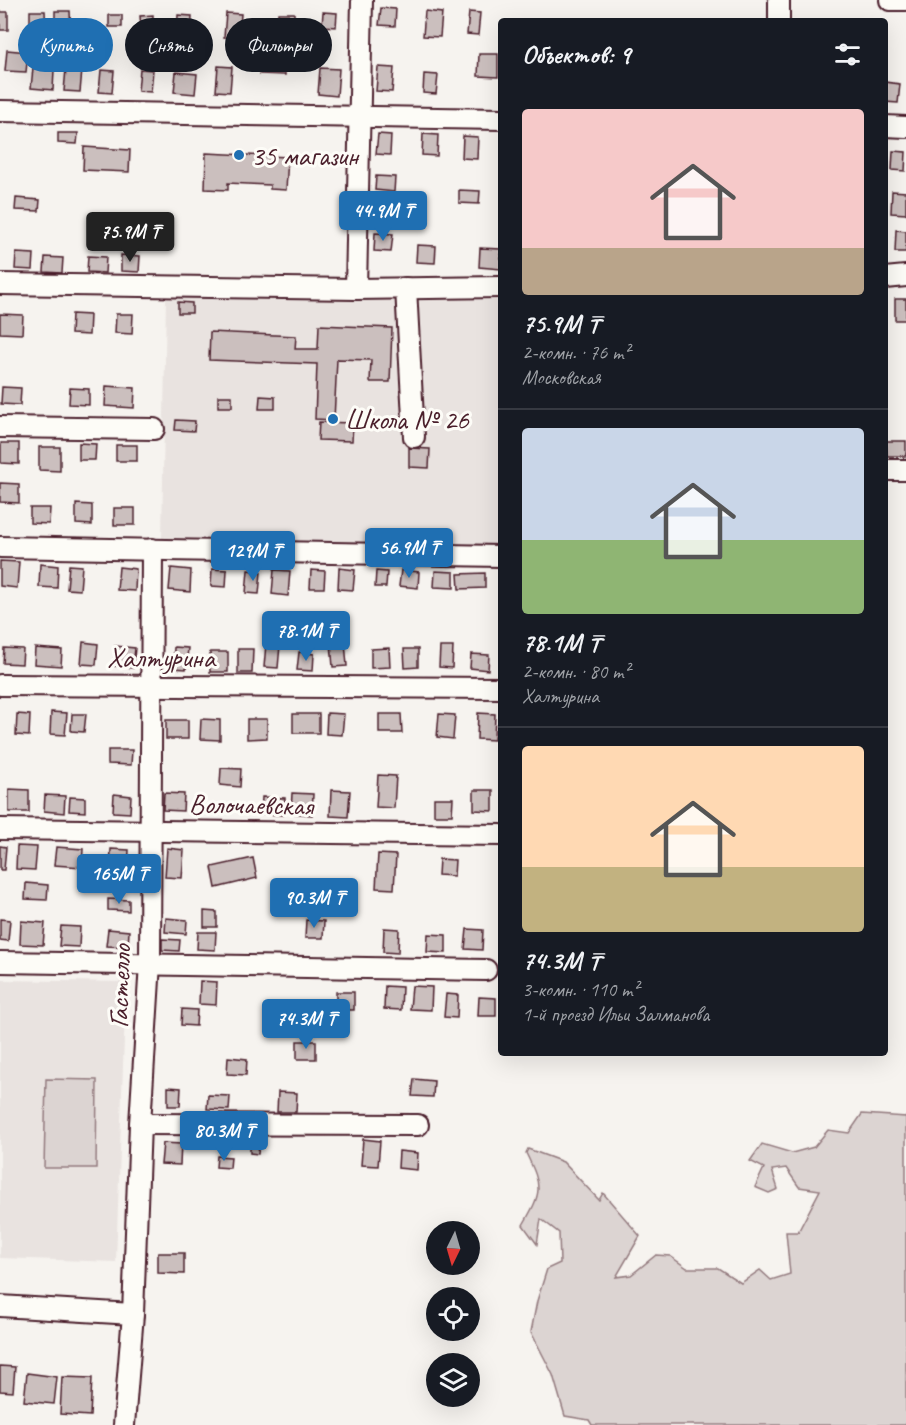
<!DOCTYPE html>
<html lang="ru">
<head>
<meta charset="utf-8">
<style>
	body { margin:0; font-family:Caveat,sans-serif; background:#20242c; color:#f1f3f6; height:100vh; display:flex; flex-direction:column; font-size:22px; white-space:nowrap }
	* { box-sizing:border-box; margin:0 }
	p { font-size:20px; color:#9ea1a6 }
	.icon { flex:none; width:33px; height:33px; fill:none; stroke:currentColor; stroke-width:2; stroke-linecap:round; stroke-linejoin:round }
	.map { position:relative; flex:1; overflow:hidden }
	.side { position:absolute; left:498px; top:18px; width:390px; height:1038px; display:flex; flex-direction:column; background:#171b24; border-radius:6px; box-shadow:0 6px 24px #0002 }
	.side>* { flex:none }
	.hud { position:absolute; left:18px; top:18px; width:390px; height:54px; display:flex; gap:12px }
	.needle { width:39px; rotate:185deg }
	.fabs { position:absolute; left:426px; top:1221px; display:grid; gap:12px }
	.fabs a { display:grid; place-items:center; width:54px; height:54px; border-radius:50%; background:#171b24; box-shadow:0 6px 24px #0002; font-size:30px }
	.price { position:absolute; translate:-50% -51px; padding:0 14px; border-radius:6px; background:#1f6fb2; color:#fff; font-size:20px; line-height:39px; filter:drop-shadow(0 2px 3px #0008) }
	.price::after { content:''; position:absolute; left:50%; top:36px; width:18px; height:14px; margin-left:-9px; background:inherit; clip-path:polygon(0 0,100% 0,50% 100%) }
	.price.current { background:#222; color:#fff }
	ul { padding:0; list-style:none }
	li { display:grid; align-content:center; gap:12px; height:318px; padding:0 24px }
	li+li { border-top:2px solid #363941 }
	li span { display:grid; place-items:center; height:186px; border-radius:6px; color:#555 }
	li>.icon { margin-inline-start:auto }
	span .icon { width:108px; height:108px; fill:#fffc; stroke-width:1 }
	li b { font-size:26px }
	h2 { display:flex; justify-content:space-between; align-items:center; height:72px; padding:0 24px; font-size:26px }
	.tag { padding:0 21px; border-radius:27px; background:#171b24; box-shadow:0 6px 24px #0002; font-size:21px; line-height:54px }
	.tag.current { background:#1f6fb2; color:#fff }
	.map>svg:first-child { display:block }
	.built { fill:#e9e3e0 }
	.green { fill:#dcd4d2; stroke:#937a7e; stroke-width:1.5 }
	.building { fill:#cbbfbe; stroke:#4a1f2b; stroke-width:1.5 }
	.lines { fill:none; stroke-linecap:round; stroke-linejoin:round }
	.minor-casing { stroke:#4a1f2b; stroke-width:24 }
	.minor { stroke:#fdfcf7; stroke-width:20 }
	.poi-dot { fill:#1f6fb2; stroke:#fdfcf7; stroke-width:2 }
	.labels { text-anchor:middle; stroke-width:6; stroke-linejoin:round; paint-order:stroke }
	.poi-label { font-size:28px; fill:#4a1f2b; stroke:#fdfcf7; text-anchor:start }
	.street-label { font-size:28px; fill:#4a1f2b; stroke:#fdfcf7 }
</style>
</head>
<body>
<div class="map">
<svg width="906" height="1425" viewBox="0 0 906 1425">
	<rect width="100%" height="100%" fill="#f6f3ef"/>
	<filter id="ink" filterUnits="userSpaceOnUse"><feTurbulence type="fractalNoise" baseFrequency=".0167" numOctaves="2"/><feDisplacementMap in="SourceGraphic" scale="12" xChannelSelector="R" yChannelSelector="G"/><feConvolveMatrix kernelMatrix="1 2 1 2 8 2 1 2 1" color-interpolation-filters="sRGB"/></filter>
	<g filter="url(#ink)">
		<g class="built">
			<polygon points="166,296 501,300 501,545 162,539"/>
			<polygon points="0,980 126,982 116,1262 0,1258"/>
		</g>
		<g class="green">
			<polygon points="46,1079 97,1080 96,1168 44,1168"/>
			<path d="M 862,1114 L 906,1117 L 906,1425 L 592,1425 L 589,1420 L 565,1416 L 553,1375 L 531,1332 L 537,1301 L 547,1269 L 560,1263 L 559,1233 L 541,1219 L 537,1244 L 523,1225 C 542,1192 543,1188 526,1153 L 528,1149 L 563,1162 L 599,1200 L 603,1193 L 640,1236 L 616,1277 L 631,1275 L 656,1255 L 670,1256 L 687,1268 L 718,1268 L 741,1283 L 760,1270 L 771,1280 L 790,1274 L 786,1232 L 798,1232 L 820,1190 L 799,1187 L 786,1168 L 772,1170 L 778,1189 L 769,1193 L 755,1187 L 764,1168 L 750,1161 L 762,1144 L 792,1153 L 814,1147 L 828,1130 L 849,1133 Z"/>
		</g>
		<g class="building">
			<polygon points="381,8 396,9 395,26 379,25"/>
			<polygon points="30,11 45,11 46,35 30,35"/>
			<polygon points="55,11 70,11 71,34 55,35"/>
			<polygon points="425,11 442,13 440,37 423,36"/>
			<rect x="0" y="12" width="8" height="18"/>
			<polygon points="323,12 337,13 336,27 322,26"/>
			<polygon points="469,12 480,13 478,35 467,34"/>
			<polygon points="226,13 241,14 239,38 224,37"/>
			<polygon points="278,13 294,13 294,38 277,37"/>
			<rect x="109" y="15" width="13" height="12"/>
			<polygon points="153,15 153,27 141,28 140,16"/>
			<polygon points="178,15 192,16 191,40 177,39"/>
			<polygon points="7,50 28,52 26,72 5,71"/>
			<polygon points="260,54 285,54 285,75 260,74"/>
			<polygon points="479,54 498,54 498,77 478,76"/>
			<polygon points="218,66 232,67 230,92 216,91"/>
			<polygon points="378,67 394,68 392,92 376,91"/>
			<polygon points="33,68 54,70 53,90 31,88"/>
			<polygon points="320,68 339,69 337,96 318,94"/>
			<polygon points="66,69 82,70 80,92 64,91"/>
			<polygon points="140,69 153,70 151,92 138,91"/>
			<polygon points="101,70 114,71 112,93 99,92"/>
			<polygon points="176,72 197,74 195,94 174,92"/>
			<polygon points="424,74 438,75 436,94 423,93"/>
			<polygon points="885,82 900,84 898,103 885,102"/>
			<polygon points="58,133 78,133 77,144 58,143"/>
			<polygon points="378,134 391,135 390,155 376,154"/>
			<polygon points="423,134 438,135 437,156 422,155"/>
			<polygon points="463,136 478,137 477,159 462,158"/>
			<polygon points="84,147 130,150 129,172 83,170"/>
			<polygon points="893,151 906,152 905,171 892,170"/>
			<polygon points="206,153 288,157 286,190 270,189 270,185 228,183 228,190 205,189"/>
			<polygon points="376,176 395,177 394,192 375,190"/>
			<polygon points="459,190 480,191 479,204 459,203"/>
			<polygon points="892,191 906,192 906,214 891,213"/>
			<polygon points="16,198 40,200 39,211 15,210"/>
			<polygon points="896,230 906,231 906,252 895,252"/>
			<polygon points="375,233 393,234 391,252 374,251"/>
			<polygon points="417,245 436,246 435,263 416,262"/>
			<polygon points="480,248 501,249 501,269 479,267"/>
			<polygon points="16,253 34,254 33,270 15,269"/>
			<polygon points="121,255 140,256 139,272 121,271"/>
			<polygon points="88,256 106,257 105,273 87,272"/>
			<polygon points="45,257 63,258 62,273 44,272"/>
			<rect x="895" y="299" width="11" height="21"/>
			<polygon points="178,302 192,303 192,313 178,313"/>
			<polygon points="0,314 23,315 22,334 0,333"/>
			<polygon points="72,314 90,315 89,335 71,334"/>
			<polygon points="116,314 133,314 132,334 115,333"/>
			<polygon points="319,325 392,328 390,382 370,382 371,360 337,359 334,420 315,419 317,364 209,360 210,332 296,336 295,349 318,349"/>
			<polygon points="106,386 135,388 134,408 105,406"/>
			<polygon points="2,387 21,388 20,405 1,404"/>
			<polygon points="70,388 89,389 89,405 69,404"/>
			<rect x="218" y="396" width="14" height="11"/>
			<polygon points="260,396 275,397 275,409 259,409"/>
			<polygon points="176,420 195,421 194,431 175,430"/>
			<polygon points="319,422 353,423 352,441 318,440"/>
			<polygon points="886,441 906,441 906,456 887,456"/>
			<polygon points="1,443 19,443 19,464 1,463"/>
			<polygon points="79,443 96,444 95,460 79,460"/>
			<rect x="116" y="445" width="21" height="16"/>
			<polygon points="39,447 60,447 60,471 39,470"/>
			<polygon points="409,448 430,449 429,468 409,467"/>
			<polygon points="0,483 19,484 19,503 0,502"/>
			<polygon points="76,504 92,505 92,525 76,524"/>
			<polygon points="30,508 50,508 49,524 30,523"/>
			<rect x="114" y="508" width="21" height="17"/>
			<polygon points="0,561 19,562 17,588 0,586"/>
			<polygon points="40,564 58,566 57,588 39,587"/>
			<polygon points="69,565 82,566 80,590 67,589"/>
			<polygon points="119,567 136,569 135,591 117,590"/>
			<polygon points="171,568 191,570 190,592 169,590"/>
			<polygon points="339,568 355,570 353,590 338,589"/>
			<polygon points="212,569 227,570 226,587 211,586"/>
			<polygon points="248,570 261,572 259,594 246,593"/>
			<polygon points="274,570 290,571 288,596 272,594"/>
			<polygon points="311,570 325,571 324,588 310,588"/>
			<polygon points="401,570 419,572 418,588 399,586"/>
			<polygon points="376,571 387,572 386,587 375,587"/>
			<polygon points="435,571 454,572 454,588 434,587"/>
			<polygon points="485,573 485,588 459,589 458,574"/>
			<polygon points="83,642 98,644 96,665 81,664"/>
			<polygon points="345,642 347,666 333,667 331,643"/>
			<polygon points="266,644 280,645 278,668 264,667"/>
			<polygon points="115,646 135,648 133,668 114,666"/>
			<polygon points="174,647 188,648 186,669 173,668"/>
			<polygon points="440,647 453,647 452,668 439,667"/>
			<polygon points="4,648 23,649 22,664 3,663"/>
			<polygon points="35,648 62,650 61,666 34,664"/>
			<polygon points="389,648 390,667 371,668 371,649"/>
			<polygon points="238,649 253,649 252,673 238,673"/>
			<polygon points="404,649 418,649 418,667 405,668"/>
			<rect x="210" y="652" width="18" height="20"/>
			<polygon points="299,652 314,654 313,671 297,670"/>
			<polygon points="471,654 489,655 488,670 470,668"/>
			<polygon points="51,712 67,713 65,735 50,734"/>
			<polygon points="327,713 344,714 342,735 326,734"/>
			<polygon points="478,713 495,714 494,740 477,739"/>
			<polygon points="17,714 30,715 29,736 16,735"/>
			<polygon points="72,714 86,714 84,732 71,731"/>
			<rect x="293" y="714" width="26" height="19"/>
			<polygon points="379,714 401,714 402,733 379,733"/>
			<polygon points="439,714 455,715 453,739 437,737"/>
			<polygon points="201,719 220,720 220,740 200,739"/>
			<polygon points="247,719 267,719 267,738 247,739"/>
			<rect x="166" y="720" width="22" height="19"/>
			<polygon points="108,750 132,750 131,765 108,764"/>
			<polygon points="221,768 241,769 240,787 220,785"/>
			<polygon points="378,775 396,776 394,808 376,807"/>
			<polygon points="9,789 29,790 29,812 9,812"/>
			<polygon points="331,790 350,791 348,817 330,816"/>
			<polygon points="474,790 493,790 493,811 474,810"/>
			<polygon points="164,793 184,794 183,811 163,810"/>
			<polygon points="292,793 313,794 312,815 291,813"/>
			<polygon points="114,794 131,796 130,813 113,812"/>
			<polygon points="45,795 65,796 64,813 44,811"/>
			<polygon points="70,797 85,798 85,812 69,811"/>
			<polygon points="262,797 285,798 284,815 261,814"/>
			<polygon points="434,798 453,798 452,815 434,815"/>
			<polygon points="0,846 6,847 4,870 0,870"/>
			<polygon points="17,846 37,847 35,870 16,869"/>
			<polygon points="56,847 83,849 82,867 54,865"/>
			<polygon points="167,848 184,850 182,878 165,877"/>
			<polygon points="111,849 129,850 128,869 110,868"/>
			<polygon points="378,854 396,855 394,889 376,888"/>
			<polygon points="253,858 257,878 216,888 212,867"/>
			<polygon points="439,859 455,860 454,876 438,875"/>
			<polygon points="26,883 48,885 47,900 25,899"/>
			<polygon points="306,896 325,896 324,915 306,914"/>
			<polygon points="108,899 129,900 129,911 108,910"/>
			<polygon points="204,911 217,912 217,927 204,927"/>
			<polygon points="166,918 187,920 186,934 165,932"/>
			<polygon points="0,919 10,920 8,941 0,940"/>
			<polygon points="306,920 324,921 323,938 305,938"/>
			<polygon points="21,921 45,923 43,945 20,944"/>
			<polygon points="61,926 80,927 79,947 59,946"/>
			<polygon points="384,928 399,929 398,953 383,952"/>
			<polygon points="108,929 129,931 128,947 106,946"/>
			<polygon points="467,929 483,930 482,950 465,949"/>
			<polygon points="198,932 216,932 215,950 197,949"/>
			<polygon points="428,934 446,935 446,953 427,952"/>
			<polygon points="162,939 180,940 179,951 162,950"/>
			<polygon points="200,981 217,982 216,1005 199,1004"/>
			<polygon points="385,986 402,987 401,1010 384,1009"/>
			<polygon points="412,986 432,987 431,1010 410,1009"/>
			<rect x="336" y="992" width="18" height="18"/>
			<polygon points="446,994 458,995 457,1018 444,1017"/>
			<polygon points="479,997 496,998 496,1016 478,1016"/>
			<polygon points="182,1009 197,1010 196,1026 181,1025"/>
			<rect x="297" y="1041" width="19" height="18"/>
			<polygon points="228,1057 247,1059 246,1075 227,1074"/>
			<polygon points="414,1079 434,1081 433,1097 412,1096"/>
			<polygon points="168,1087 181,1088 180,1106 168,1106"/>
			<polygon points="278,1092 297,1093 296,1112 277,1112"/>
			<polygon points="208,1095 230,1096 229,1110 207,1109"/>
			<polygon points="363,1139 380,1141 378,1166 361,1165"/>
			<polygon points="250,1142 259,1143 258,1154 250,1153"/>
			<polygon points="163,1143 181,1144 180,1165 161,1164"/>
			<polygon points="399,1151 418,1153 417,1170 398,1168"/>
			<polygon points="217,1156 231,1157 230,1168 216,1167"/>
			<polygon points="158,1253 184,1253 184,1274 158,1273"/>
			<polygon points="0,1366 15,1367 13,1392 0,1391"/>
			<polygon points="27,1373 57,1377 54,1404 24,1401"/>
			<polygon points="62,1377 92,1378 90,1416 60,1414"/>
		</g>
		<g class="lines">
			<defs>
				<g id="minor">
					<polyline points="890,0 906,0"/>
					<polyline points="779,21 779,0"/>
					<polyline points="0,111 501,119"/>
					<polyline points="885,126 906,127"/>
					<polyline points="885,278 906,276"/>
					<polyline points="0,284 356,289 501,287"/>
					<polyline points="406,288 414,437"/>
					<polyline points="356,289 362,0"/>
					<polyline points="0,427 154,429"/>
					<polyline points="885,470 906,470"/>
					<polyline points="0,547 501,556"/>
					<polyline points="0,685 501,688"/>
					<polyline points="0,829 501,835"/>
					<polyline points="0,962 486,970"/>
					<polyline points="140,1124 418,1125"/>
					<polyline points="0,1306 133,1314"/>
					<polyline points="124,1425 133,1314 140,1124 150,963 152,549"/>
				</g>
			</defs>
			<use href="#minor" class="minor-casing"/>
			<use href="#minor" class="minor"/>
		</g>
	</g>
	<g class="poi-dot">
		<circle cx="239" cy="155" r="6"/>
		<circle cx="333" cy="419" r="6"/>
	</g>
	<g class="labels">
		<g class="poi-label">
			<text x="251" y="165">35 магазин</text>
			<text x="345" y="429">Школа № 26</text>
		</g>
		<g class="street-label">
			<text x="161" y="667">Халтурина</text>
			<text transform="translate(251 804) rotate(1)" y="10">Волочаевская</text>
			<text transform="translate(119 986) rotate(-88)" y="10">Гастелло</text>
		</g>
	</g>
</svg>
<div class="fabs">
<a><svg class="needle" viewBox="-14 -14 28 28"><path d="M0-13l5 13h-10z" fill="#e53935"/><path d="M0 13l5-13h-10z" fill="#9ea1a6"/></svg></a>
<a><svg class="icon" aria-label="locate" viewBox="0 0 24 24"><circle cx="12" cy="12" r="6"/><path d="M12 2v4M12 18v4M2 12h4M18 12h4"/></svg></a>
<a><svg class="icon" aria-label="layers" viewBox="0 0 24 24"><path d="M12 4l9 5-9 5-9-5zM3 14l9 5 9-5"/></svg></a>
</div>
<b class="price" style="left:383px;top:242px">44.9M ₸</b>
<b class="price current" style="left:130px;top:263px">75.9M ₸</b>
<b class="price" style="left:409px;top:579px">56.9M ₸</b>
<b class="price" style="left:253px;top:582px">129M ₸</b>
<b class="price" style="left:306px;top:662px">78.1M ₸</b>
<b class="price" style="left:119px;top:905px">165M ₸</b>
<b class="price" style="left:314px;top:929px">90.3M ₸</b>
<b class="price" style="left:306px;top:1050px">74.3M ₸</b>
<b class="price" style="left:224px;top:1162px">80.3M ₸</b>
<div class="hud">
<a class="tag current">Купить</a>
<a class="tag">Снять</a>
<a class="tag">Фильтры</a>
</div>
<section class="side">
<h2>Объектов: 9<svg class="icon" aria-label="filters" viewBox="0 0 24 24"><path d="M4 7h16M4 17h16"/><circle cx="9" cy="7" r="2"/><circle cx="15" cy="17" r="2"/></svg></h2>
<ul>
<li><span style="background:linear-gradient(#f6c9c9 75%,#b9a48a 0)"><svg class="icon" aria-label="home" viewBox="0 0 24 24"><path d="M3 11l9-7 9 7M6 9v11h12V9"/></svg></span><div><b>75.9M ₸</b><p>2-комн. · 76 m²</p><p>Московская</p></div></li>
<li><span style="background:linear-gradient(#c9d6e8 60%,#8fb573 0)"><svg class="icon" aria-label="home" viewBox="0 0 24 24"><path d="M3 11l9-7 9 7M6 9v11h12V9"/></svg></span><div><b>78.1M ₸</b><p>2-комн. · 80 m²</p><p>Халтурина</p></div></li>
<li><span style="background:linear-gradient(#ffd9b3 65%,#c2b280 0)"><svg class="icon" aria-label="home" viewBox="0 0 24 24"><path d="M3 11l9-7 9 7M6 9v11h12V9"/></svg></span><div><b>74.3M ₸</b><p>3-комн. · 110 m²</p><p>1-й проезд Ильи Залманова</p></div></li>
</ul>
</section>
</div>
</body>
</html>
